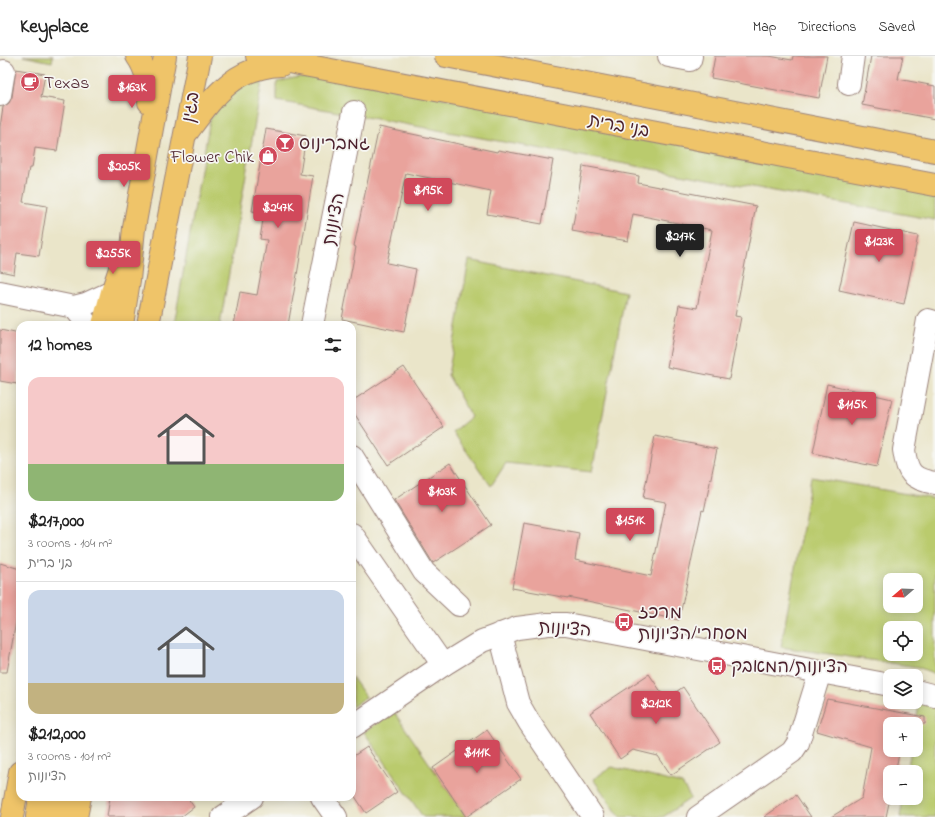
<!DOCTYPE html>
<html lang="en">
<head>
<meta charset="utf-8">
<style>
	body { margin:0; font-family:"Indie Flower","Playpen Sans Hebrew",sans-serif; background:#f6f6f6; color:#222; height:100vh; display:flex; flex-direction:column; font-size:15px; white-space:nowrap }
	* { box-sizing:border-box; margin:0 }
	p { font-size:13px; color:#767676 }
	.icon { flex:none; width:22px; height:22px; fill:none; stroke:currentColor; stroke-width:2; stroke-linecap:round; stroke-linejoin:round }
	.map { position:relative; flex:1; overflow:hidden }
	.details { position:absolute; left:16px; top:265px; width:340px; height:480px; display:flex; flex-direction:column; background:#fff; border-radius:12px; box-shadow:0 2px 10px #0003 }
	.details>* { flex:none }
	.needle { width:26px; rotate:251deg }
	.buttons { position:absolute; left:883px; top:517px; display:grid; gap:8px }
	.buttons a { display:grid; place-items:center; width:40px; height:40px; border-radius:8px; background:#fff; box-shadow:0 2px 10px #0003; font-size:20px }
	.price { position:absolute; translate:-50% -34px; padding:0 9px; border-radius:4px; background:#d1495b; color:#fff; font-size:13px; line-height:26px; filter:drop-shadow(0 1px 2px #0008) }
	.price::after { content:''; position:absolute; left:50%; top:24px; width:12px; height:9px; margin-left:-6px; background:inherit; clip-path:polygon(0 0,100% 0,50% 100%) }
	.price.current { background:#222; color:#fff }
	ul { padding:0; list-style:none }
	li { display:grid; align-content:center; gap:8px; height:212px; padding:0 12px }
	li+li { border-top:1px solid #e0e0e0 }
	li span { display:grid; place-items:center; height:124px; border-radius:12px; color:#555 }
	li>.icon { margin-inline-start:auto }
	span .icon { width:72px; height:72px; fill:#fffc; stroke-width:1 }
	li b { font-size:17px }
	h2 { display:flex; justify-content:space-between; align-items:center; height:48px; padding:0 12px; font-size:17px }
	header { display:flex; align-items:center; gap:24px; box-sizing:border-box; height:56px; padding:0 20px; background:#fff; border-bottom:1px solid #e0e0e0 }
	header strong { font-size:19px }
	nav { display:flex; gap:22px; margin-inline-start:auto; font-size:14px }
	.map>svg:first-child { display:block }
	.green { fill:#bacb6d; stroke:#82754c; fill-rule:evenodd }
	.building { fill:#e9a39c }
	.lines { fill:none; stroke-linecap:round; stroke-linejoin:round }
	.minor-casing { stroke:#9a827a; stroke-width:24 }
	.major-casing { stroke:#9a827a; stroke-width:24 }
	.minor { stroke:#fff; stroke-width:22 }
	.major { stroke:#efc469; stroke-width:22 }
	.labels { text-anchor:middle; stroke-width:3.5; stroke-linejoin:round; paint-order:stroke }
	.poi-label { font-size:18px; fill:#4a1f2b; stroke:#f6f6f2; text-anchor:start }
	.street-label { font-size:18px; fill:#4a1f2b; stroke:#f6f6f2 }
</style>
</head>
<body>
<header>
<strong>Keyplace</strong>
<nav><a>Map</a><a>Directions</a><a>Saved</a></nav>
</header>
<div class="map">
<svg width="935" height="761" viewBox="0 0 935 761">
	<rect width="100%" height="100%" fill="#f6f6f2"/>
	<filter id="ink" filterUnits="userSpaceOnUse"><feTurbulence type="fractalNoise" baseFrequency=".025" numOctaves="2"/><feDisplacementMap in="SourceGraphic" scale="8" xChannelSelector="R" yChannelSelector="G"/><feConvolveMatrix kernelMatrix="1 2 1 2 8 2 1 2 1" color-interpolation-filters="sRGB"/></filter>
	<filter id="wash" filterUnits="userSpaceOnUse"><feTurbulence type="fractalNoise" baseFrequency=".012" numOctaves="4" result="noise"/><feDisplacementMap in="SourceGraphic" scale="16" xChannelSelector="R" yChannelSelector="G"/><feGaussianBlur stdDeviation="0.9" result="paint"/><feColorMatrix in="noise" values="0 0 0 0 0 0 0 0 0 0 0 0 0 0 0 0 0 1.4 0 .05"/><feComposite in="paint" operator="in"/></filter>
	<g filter="url(#wash)">
		<rect width="100%" height="100%" fill="#eae5c9"/>
		<g class="green">
			<polygon points="23,0 53,0 52,6"/>
			<polygon points="263,20 220,269 174,269 210,63 236,30"/>
			<polygon points="328,20 935,136 935,164 277,45 277,26 299,21"/>
			<polygon points="469,204 626,236 592,416 506,407 491,430 453,376 471,361 448,319"/>
			<path d="M 811,421 L 935,443 L 935,618 L 918,611 L 781,591 ZM 890,524 L 916,524 L 916,550 L 890,550 ZM 890,572 L 916,572 L 916,598 L 890,598 Z"/>
			<polygon points="352,621 366,641 352,651"/>
			<polygon points="919,647 935,650 935,761 900,761 903,742 916,742 916,716 907,716 911,694 916,694 916,668"/>
			<polygon points="394,656 466,761 423,761 364,676"/>
			<polygon points="612,711 682,728 691,742 663,761 620,761 593,723"/>
		</g>
		<g id="blocks">
			<g class="building">
				<polygon points="715,0 769,0 792,4 793,0 827,0 819,42 711,22"/>
				<polygon points="871,0 903,0 898,23 935,30 935,63 862,49"/>
				<polygon points="16,13 45,18 41,41 65,45 57,95 35,92 32,112 29,112 23,146 47,150 39,200 17,197 14,218 0,215 0,71 3,51 9,47 12,41"/>
				<polygon points="379,71 497,96 498,94 553,104 542,168 487,158 491,135 406,117 387,207 416,213 404,276 342,263 356,191 354,190"/>
				<polygon points="266,73 306,80 300,118 313,120 298,213 288,269 234,269 240,236 257,239 267,184 260,183 264,157 252,155"/>
				<polygon points="583,110 639,120 638,127 756,150 735,260 741,261 729,323 667,311 679,249 697,252 712,174 633,158 628,185 572,175"/>
				<polygon points="854,166 918,180 904,248 839,234"/>
				<polygon points="0,274 20,278 20,308 17,328 0,325"/>
				<polygon points="404,311 444,371 388,409 352,354 352,345"/>
				<polygon points="827,328 892,343 877,411 813,397"/>
				<polygon points="655,380 717,393 704,455 702,454 679,564 568,541 568,542 512,532 524,467 579,477 575,504 651,520 666,446 643,442"/>
				<polygon points="450,407 491,469 433,507 394,444"/>
				<polygon points="0,507 20,513 20,543 7,616 0,616"/>
				<polygon points="649,618 666,643 683,631 720,686 671,719 658,700 633,694 620,703 590,657"/>
				<polygon points="827,643 925,661 925,668 890,668 890,694 900,694 895,716 890,716 890,742 886,761 831,761 862,742 871,691 817,675"/>
				<polygon points="487,674 521,723 466,761 433,712"/>
				<polygon points="367,691 397,736 366,757 352,736 352,701"/>
				<polygon points="796,739 811,761 764,761"/>
				<polygon points="110,741 187,741 194,751 181,761 107,761"/>
			</g>
		</g>
	</g>
	<g filter="url(#ink)">
		<use href="#blocks" fill-opacity="0" stroke="#9a827a" stroke-width="1"/>
		<g class="lines">
			<defs>
				<g id="minor">
					<polyline points="669,0 690,4 691,0"/>
					<polyline points="849,28 853,0"/>
					<polyline points="0,39 4,15"/>
					<polyline points="0,236 74,251 86,248 112,236"/>
					<polyline points="74,251 82,261 87,269"/>
					<path d="M 935,266 L 928,264 L 904,394 C 907,417 912,423 935,427"/>
					<polyline points="312,269 354,56"/>
					<polyline points="352,400 424,516 459,549"/>
					<polyline points="352,478 443,609"/>
					<polyline points="500,578 518,647 529,666 593,761"/>
					<polyline points="916,635 935,640"/>
					<polyline points="352,671 443,609 482,585 517,572 548,568 566,568 890,629"/>
					<polyline points="322,741 336,761"/>
					<polyline points="223,761 252,741"/>
					<polyline points="698,761 792,696 798,687 820,616"/>
				</g>
				<g id="major">
					<path d="M 137,0 C 147,14 149,29 149,46"/>
					<polyline points="257,0 935,129"/>
					<polyline points="446,0 935,95"/>
					<path d="M 188,75 C 214,40 234,11 281,9"/>
					<polyline points="103,269 112,236 122,207"/>
					<polyline points="122,269 129,224 134,172 165,0"/>
					<polyline points="148,269 200,0"/>
					<polyline points="12,761 20,716"/>
					<polyline points="37,761 40,741"/>
					<polyline points="57,761 60,741"/>
					<polyline points="76,761 80,741"/>
				</g>
			</defs>
			<use href="#minor" class="minor-casing"/>
			<use href="#major" class="major-casing"/>
			<use href="#minor" class="minor"/>
			<use href="#major" class="major"/>
		</g>
	</g>
	<defs>
		<symbol id="cafe-disc" viewBox="-11 -11 22 22"><circle r="9.5" fill="#d1495b" stroke="#f6f6f2"/><path d="M-5.5-4.5H6V0H3Q3 3.5 0 3.5H-2.5Q-5.5 3.5-5.5 0ZM3-3.2v2h1.7v-2ZM-6 4.5H4V6H-6Z" fill="#fff"/></symbol>
		<symbol id="bar-disc" viewBox="-11 -11 22 22"><circle r="9.5" fill="#d1495b" stroke="#f6f6f2"/><path d="M-6-5H6L.8 .8V4.5H3.5V6h-7V4.5H-.8V.8Z" fill="#fff"/></symbol>
		<symbol id="shop-disc" viewBox="-11 -11 22 22"><circle r="9.5" fill="#d1495b" stroke="#f6f6f2"/><path d="M-5-2.5h2.3a2.7 3.5 0 0 1 5.4 0H5L5.5 6h-11ZM-1.5-2.5h3a1.5 2.3 0 0 0-3 0Z" fill="#fff"/></symbol>
		<symbol id="bus-disc" viewBox="-11 -11 22 22"><circle r="9.5" fill="#d1495b" stroke="#f6f6f2"/><path d="M-5-6H5V4H4V6H2V4H-2V6H-4V4H-5ZM-3.5-4V0h7V-4ZM-3.5 1.2v1.5H-2V1.2ZM2 1.2v1.5H3.5V1.2Z" fill="#fff"/></symbol>
	</defs>
	<g fill-rule="evenodd">
		<use href="#cafe-disc" x="19" y="15" width="22" height="22"/>
		<use href="#bar-disc" x="274" y="76" width="22" height="22"/>
		<use href="#shop-disc" x="257" y="89" width="22" height="22"/>
		<use href="#bus-disc" x="613" y="555" width="22" height="22"/>
		<use href="#bus-disc" x="706" y="599" width="22" height="22"/>
	</g>
	<g class="labels">
		<g class="poi-label">
			<text x="44" y="32">Texas</text>
			<text x="299" y="93">גמברינוס</text>
			<text x="254" y="106" text-anchor="end">Flower Chik</text>
			<text x="638" y="562">מרכז<tspan x="638" dy="21">מסחרי/הציונות</tspan></text>
			<text x="731" y="616">הציונות/המאבק</text>
		</g>
		<g class="street-label">
			<text transform="translate(190 51) rotate(-79)" y="6">בגין</text>
			<text transform="translate(619 69) rotate(11)" y="6">בני ברית</text>
			<text transform="translate(333 163) rotate(-79)" y="6">הציונות</text>
			<text transform="translate(565 572) rotate(4)" y="6">הציונות</text>
		</g>
	</g>
</svg>
<div class="buttons">
<a><svg class="needle" viewBox="-14 -14 28 28"><path d="M0-13l5 13h-10z" fill="#e53935"/><path d="M0 13l5-13h-10z" fill="#767676"/></svg></a>
<a><svg class="icon" aria-label="locate" viewBox="0 0 24 24"><circle cx="12" cy="12" r="6"/><path d="M12 2v4M12 18v4M2 12h4M18 12h4"/></svg></a>
<a><svg class="icon" aria-label="layers" viewBox="0 0 24 24"><path d="M12 4l9 5-9 5-9-5zM3 14l9 5 9-5"/></svg></a>
<a>+</a>
<a>−</a>
</div>
<b class="price" style="left:132px;top:53px">$163K</b>
<b class="price" style="left:124px;top:132px">$205K</b>
<b class="price" style="left:428px;top:156px">$195K</b>
<b class="price" style="left:278px;top:173px">$247K</b>
<b class="price current" style="left:680px;top:202px">$217K</b>
<b class="price" style="left:879px;top:207px">$123K</b>
<b class="price" style="left:113px;top:219px">$255K</b>
<b class="price" style="left:852px;top:370px">$115K</b>
<b class="price" style="left:442px;top:457px">$103K</b>
<b class="price" style="left:630px;top:486px">$151K</b>
<b class="price" style="left:656px;top:669px">$212K</b>
<b class="price" style="left:477px;top:718px">$111K</b>
<section class="details">
<h2>12 homes<svg class="icon" aria-label="filters" viewBox="0 0 24 24"><path d="M4 7h16M4 17h16"/><circle cx="9" cy="7" r="2"/><circle cx="15" cy="17" r="2"/></svg></h2>
<ul>
<li><span style="background:linear-gradient(#f6c9c9 70%,#8fb573 0)"><svg class="icon" aria-label="home" viewBox="0 0 24 24"><path d="M3 11l9-7 9 7M6 9v11h12V9"/></svg></span><div><b>$217,000</b><p>3 rooms · 104 m²</p><p>בני ברית</p></div></li>
<li><span style="background:linear-gradient(#c9d6e8 75%,#c2b280 0)"><svg class="icon" aria-label="home" viewBox="0 0 24 24"><path d="M3 11l9-7 9 7M6 9v11h12V9"/></svg></span><div><b>$212,000</b><p>3 rooms · 101 m²</p><p>הציונות</p></div></li>
</ul>
</section>
</div>
</body>
</html>
